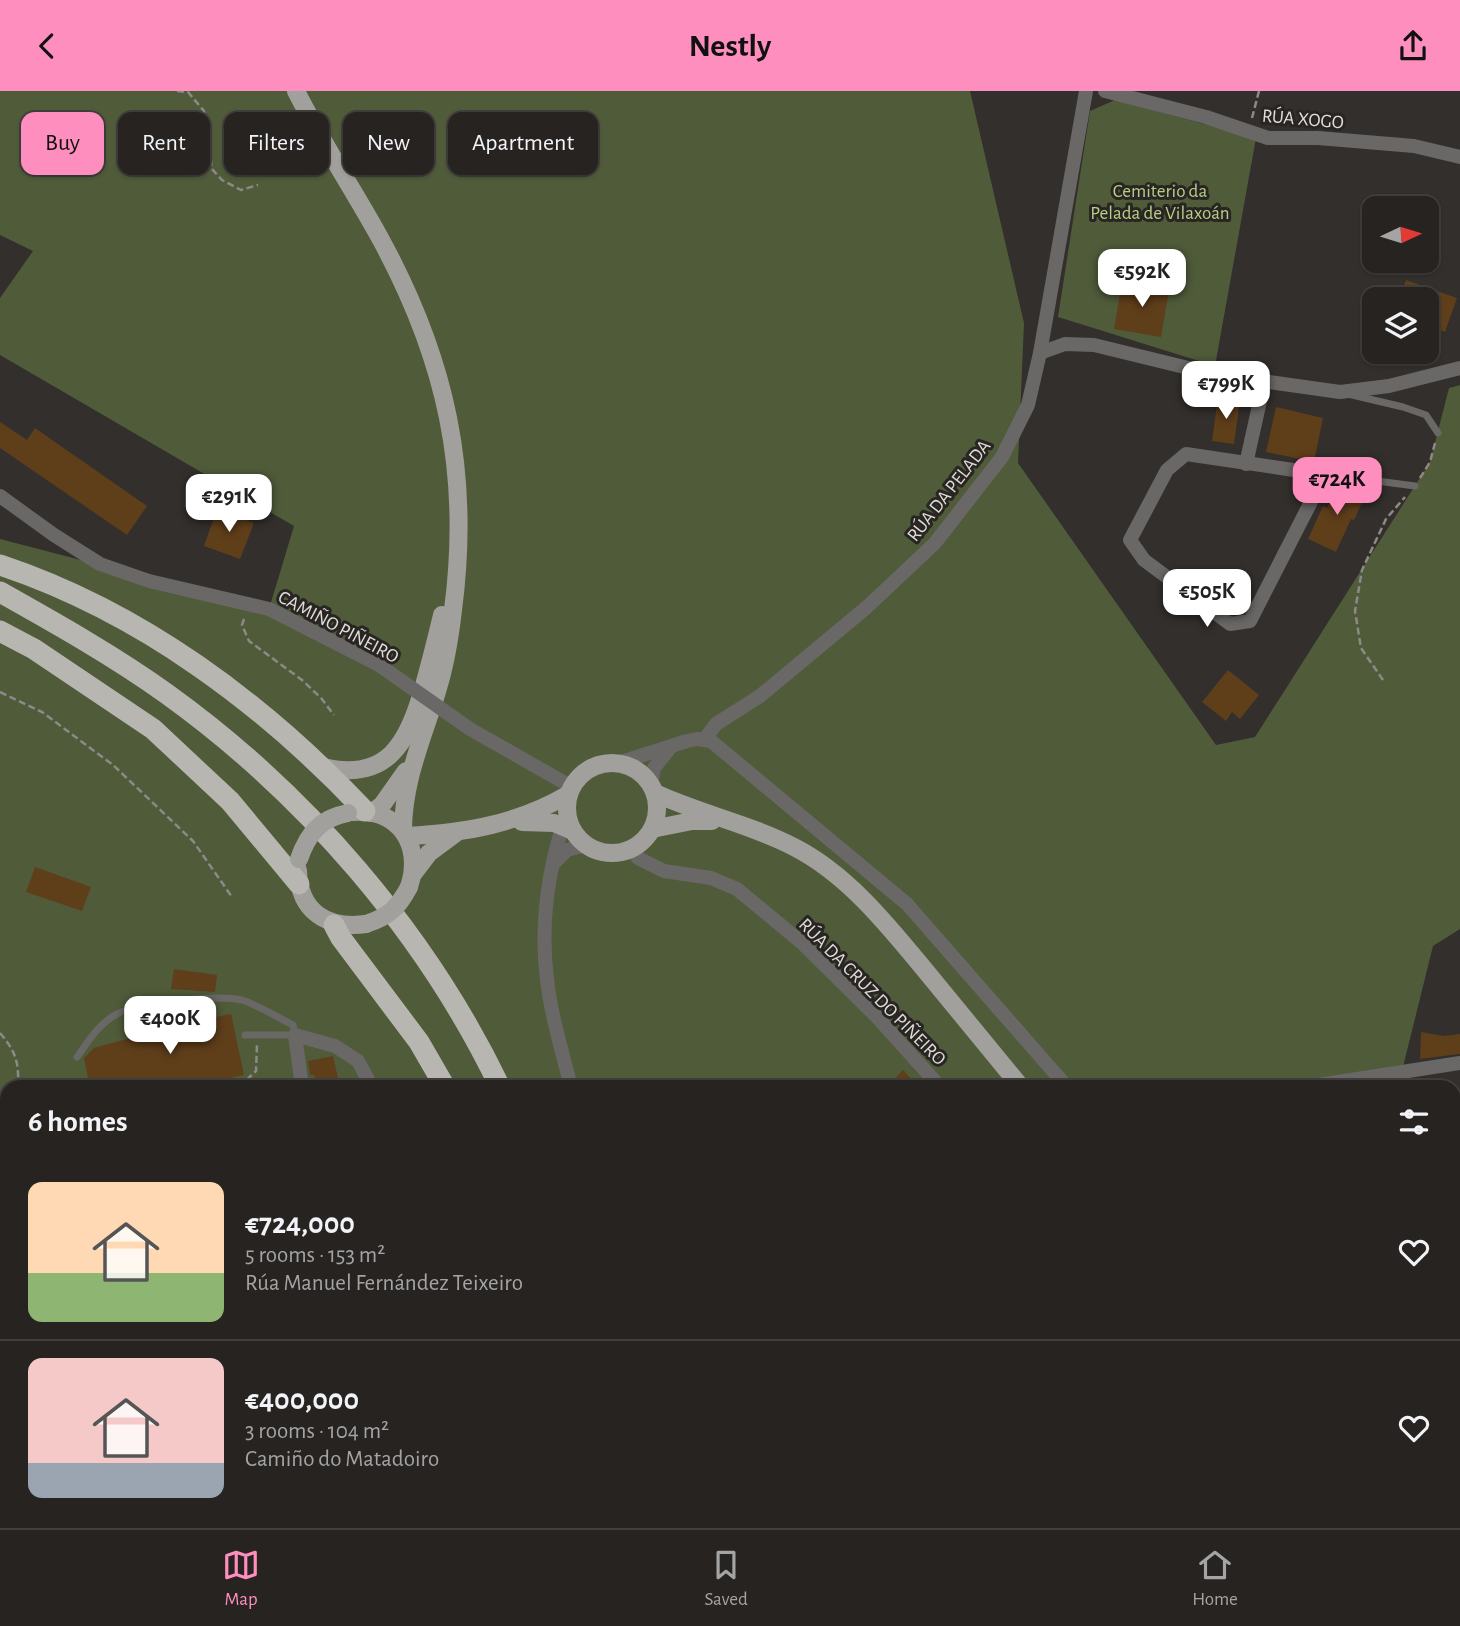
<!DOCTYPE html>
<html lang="en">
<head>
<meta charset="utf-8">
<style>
	body { margin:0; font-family:"Alegreya Sans",sans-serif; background:#322f2e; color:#f1f3f6; height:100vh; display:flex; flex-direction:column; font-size:26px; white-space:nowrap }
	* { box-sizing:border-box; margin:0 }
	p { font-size:23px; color:#a4a4a5 }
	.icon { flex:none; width:38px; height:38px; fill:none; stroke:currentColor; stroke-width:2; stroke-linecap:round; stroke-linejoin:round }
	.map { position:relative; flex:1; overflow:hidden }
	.panel { position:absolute; left:0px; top:989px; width:1461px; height:450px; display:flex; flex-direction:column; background:#262321; border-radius:21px 21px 0 0; box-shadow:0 2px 5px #0004,0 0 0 2px #42403f }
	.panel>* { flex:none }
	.hud { position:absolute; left:21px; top:21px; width:700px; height:63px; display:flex; gap:14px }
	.needle { width:46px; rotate:86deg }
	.fabs { position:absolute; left:1362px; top:105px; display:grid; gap:14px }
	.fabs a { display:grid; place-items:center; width:77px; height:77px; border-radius:14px; background:#262321; box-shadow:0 2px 5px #0004,0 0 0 2px #42403f; font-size:35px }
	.price { position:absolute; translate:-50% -60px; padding:0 16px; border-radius:14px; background:#fff; color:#222; font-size:23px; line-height:46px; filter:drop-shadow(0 2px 4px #0008) }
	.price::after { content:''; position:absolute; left:50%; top:42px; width:21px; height:16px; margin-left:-10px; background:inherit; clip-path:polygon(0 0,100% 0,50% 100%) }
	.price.current { background:#fe8ebd; color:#111 }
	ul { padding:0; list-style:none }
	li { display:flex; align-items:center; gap:21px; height:175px; padding:0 28px }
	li+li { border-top:2px solid #42403f }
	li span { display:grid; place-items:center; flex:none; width:196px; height:140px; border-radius:14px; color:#555 }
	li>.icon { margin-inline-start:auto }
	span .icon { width:84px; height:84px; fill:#fffc; stroke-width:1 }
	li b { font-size:30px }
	h2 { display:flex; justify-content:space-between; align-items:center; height:84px; padding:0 28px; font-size:30px }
	.chip { padding:0 24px; border-radius:14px; background:#262321; box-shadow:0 2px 5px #0004,0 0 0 2px #42403f; font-size:24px; line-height:63px }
	.chip.current { background:#fe8ebd; color:#111 }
	header { display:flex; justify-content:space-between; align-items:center; height:91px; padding:0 28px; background:#fe8ebd; color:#111; font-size:32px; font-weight:600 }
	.tab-bar { display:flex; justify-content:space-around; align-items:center; height:98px; border-top:2px solid #42403f; background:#262321; font-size:19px; color:#a4a4a5 }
	.tab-bar a { display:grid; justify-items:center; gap:4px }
	.tab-bar .current { color:#fe8ebd }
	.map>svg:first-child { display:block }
	.green { fill:#505b3a }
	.building { fill:#5f3e1a }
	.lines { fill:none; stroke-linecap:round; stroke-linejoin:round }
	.path { stroke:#8c8986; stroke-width:2.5; stroke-dasharray:7 3.5; stroke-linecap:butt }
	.lane { stroke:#696866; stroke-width:7 }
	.street { stroke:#696866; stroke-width:14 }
	.primary { stroke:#a1a09c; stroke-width:18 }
	.highway { stroke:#b7b6b1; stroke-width:21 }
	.street-bridge { stroke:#696866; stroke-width:14 }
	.primary-bridge { stroke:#a1a09c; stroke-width:18 }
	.labels { text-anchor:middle; stroke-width:6; stroke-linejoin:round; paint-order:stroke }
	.street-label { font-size:19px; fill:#e0dddb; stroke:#282522 }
	.park-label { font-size:19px; fill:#b7ce86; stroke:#282522 }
</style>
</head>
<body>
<header><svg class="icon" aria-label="back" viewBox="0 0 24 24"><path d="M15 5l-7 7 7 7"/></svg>Nestly<svg class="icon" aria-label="share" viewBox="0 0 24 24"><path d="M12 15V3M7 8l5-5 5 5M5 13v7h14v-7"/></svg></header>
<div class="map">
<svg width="1460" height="1437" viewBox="0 0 1460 1437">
	<rect width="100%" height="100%" fill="#322f2c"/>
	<g class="green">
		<polygon points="0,0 970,0 1024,232 1018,372 1216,654 1255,646 1430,371 1449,297 1460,294 1460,838 1433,855 1398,996 7,996 7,1432 720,1432 722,1437 0,1437 0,448 269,518 294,435 0,264 0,207 33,160 0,144"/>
		<polygon points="1115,9 1256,47 1215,275 1058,226 1090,20"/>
		<polygon points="822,1432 1104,1432 1104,1437 819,1437"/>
		<polygon points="1303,1432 1446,1432 1460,1435 1460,1437 1309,1437"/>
	</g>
	<g class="building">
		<polygon points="1406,189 1457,207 1445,241 1426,234 1426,208 1399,208"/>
		<polygon points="1122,191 1169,199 1161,246 1114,238"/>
		<polygon points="1218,306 1240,309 1234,353 1212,350"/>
		<polygon points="1276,316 1323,327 1314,371 1266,361"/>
		<polygon points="0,331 27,349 35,337 147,415 127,444 0,357"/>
		<polygon points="1339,391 1366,403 1354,429 1351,428 1336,461 1308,448 1323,415 1327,417"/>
		<polygon points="217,418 254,432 240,468 204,455"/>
		<polygon points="1228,579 1259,604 1240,628 1232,621 1226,630 1202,611"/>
		<polygon points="35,776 91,796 82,820 26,801"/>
		<polygon points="174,878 217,884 215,901 171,898"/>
		<polygon points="192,919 195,930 231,923 244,984 189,996 90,996 84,967 94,957 134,946 143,948 171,942 167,925"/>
		<polygon points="1421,941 1443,945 1460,943 1460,963 1420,968"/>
		<polygon points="333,965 340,996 316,996 314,984 310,984 308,970"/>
		<polygon points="903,979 919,996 887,996"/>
	</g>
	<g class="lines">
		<g class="path">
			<polyline points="177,0 188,1 204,20 212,78 222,89 241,99 258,94"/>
			<polyline points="1252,27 1259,0"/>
			<polyline points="1420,387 1430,371 1435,352"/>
			<polyline points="244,528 242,534 249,550 302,589 321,607 334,624"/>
			<polyline points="1383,589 1361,557 1355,520 1362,479 1386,428 1405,406"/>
			<polyline points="0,601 42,621 113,674 193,750 232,806"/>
			<path d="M 0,942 C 16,961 19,971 18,996"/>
			<polyline points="33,996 40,993 49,996"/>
			<polyline points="239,996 256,980 257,954"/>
			<polyline points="335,1437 345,1435"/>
		</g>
		<g class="lane">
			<polyline points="1348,303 1403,316 1426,324 1438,342"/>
			<polyline points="1308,381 1415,395"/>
			<path d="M 77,966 C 88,951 99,932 117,923 C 138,912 223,902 245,910 C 261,916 277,926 293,934 L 295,944 L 245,944"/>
		</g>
		<g class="street">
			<polyline points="1105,0 1206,26 1268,47 1318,47 1414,55 1460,66"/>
			<polyline points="1040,262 1065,253 1094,254 1213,283 1340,301 1389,295 1460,277"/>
			<polygon points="1186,363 1307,381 1316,401 1250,530 1230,533 1144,469 1130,449 1167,379"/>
			<polyline points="1246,373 1264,292"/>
			<polyline points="0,405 54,444 100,473 149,490 269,518 379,574"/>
			<polyline points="470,638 572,696"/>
			<polyline points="705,648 716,633 760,605 867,516 935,452 1002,366 1028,314 1040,262 1086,0"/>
			<polyline points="618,672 687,650 697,648 711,650 907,813 1067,996"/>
			<polyline points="651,694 654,677 670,657"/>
			<path d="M 567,722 C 547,779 539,835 548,896 C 552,929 563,963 571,996"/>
			<polyline points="632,758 638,767 664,780 711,787 737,798 801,851 877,926 940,996"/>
			<polyline points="553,773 567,759 586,754"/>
			<polyline points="302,996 295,944 335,955 358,970 372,996"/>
			<polyline points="1306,996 1460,972"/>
			<polyline points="0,1152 7,1153"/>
			<polyline points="1308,1432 1315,1437"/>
			<polyline points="360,1437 365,1432"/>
			<polyline points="831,1437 834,1432"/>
		</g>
		<g class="primary">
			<path d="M 296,0 C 321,50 353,98 380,147 C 446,268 471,381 453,519 C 450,545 446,571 438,597 C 424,645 403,688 403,740"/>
			<circle cx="612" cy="717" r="45"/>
			<path d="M 323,676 C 387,691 408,652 423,598 C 430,573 436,549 442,524"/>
			<path d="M 655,702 C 700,723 750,733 794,756 C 849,784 891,838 929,884 C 960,922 991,959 1021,996"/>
			<path d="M 352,721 C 399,717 423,754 409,796"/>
			<polyline points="371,722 382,714 406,680"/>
			<polyline points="522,731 554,732 573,740"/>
			<polyline points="652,738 692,730 712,730"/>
			<path d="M 407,745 C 465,742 518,733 569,703"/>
			<path d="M 298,779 C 299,821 327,838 366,833"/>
			<polyline points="413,783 429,762 456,742"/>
			<polyline points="1454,1425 1460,1427"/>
		</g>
		<g class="highway">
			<path d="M 0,474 C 141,521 264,613 365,720"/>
			<path d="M 0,501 C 57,533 114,565 167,603 C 306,703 426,842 500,996"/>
			<polyline points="0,540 34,558 153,638 230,710 299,793"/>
			<polyline points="334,834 341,847 419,951 445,996"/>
			<polyline points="565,1432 565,1437"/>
			<polyline points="585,1437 585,1432"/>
			<polyline points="608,1437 609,1432"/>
		</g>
		<polyline class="street-bridge" points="379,574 470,638"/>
		<g class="primary-bridge">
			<path d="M 299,768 C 308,742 321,727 348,722"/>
			<path d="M 366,833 C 388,826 398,817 409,796"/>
		</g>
	</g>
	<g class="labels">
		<g class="street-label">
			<text transform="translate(1303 27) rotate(5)" y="7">RÚA XOGO</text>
			<text transform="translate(948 399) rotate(-52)" y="7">RÚA DA PELADA</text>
			<text transform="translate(339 535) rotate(28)" y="7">CAMIÑO PIÑEIRO</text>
			<text transform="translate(873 900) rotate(45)" y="7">RÚA DA CRUZ DO PIÑEIRO</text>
		</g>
		<g class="park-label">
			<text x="1160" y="106">Cemiterio da<tspan x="1160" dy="22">Pelada de Vilaxoán</tspan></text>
		</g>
	</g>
</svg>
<div class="fabs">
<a><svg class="needle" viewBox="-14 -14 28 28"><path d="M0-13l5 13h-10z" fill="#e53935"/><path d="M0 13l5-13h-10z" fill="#a4a4a5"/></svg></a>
<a><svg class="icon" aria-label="layers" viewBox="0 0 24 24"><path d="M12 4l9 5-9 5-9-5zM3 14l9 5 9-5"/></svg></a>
</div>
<b class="price" style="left:1142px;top:218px">€592K</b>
<b class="price" style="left:1226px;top:330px">€799K</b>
<b class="price current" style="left:1337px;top:426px">€724K</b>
<b class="price" style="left:229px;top:443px">€291K</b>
<b class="price" style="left:1207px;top:538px">€505K</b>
<b class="price" style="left:170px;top:965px">€400K</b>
<div class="hud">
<a class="chip current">Buy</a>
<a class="chip">Rent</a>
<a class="chip">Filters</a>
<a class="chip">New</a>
<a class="chip">Apartment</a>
</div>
<section class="panel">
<h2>6 homes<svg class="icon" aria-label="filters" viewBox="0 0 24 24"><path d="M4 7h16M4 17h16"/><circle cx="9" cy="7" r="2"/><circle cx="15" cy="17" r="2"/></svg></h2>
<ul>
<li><span style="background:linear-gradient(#ffd9b3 65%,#8fb573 0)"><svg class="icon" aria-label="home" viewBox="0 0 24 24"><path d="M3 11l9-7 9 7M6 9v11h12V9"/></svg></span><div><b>€724,000</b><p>5 rooms · 153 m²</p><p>Rúa Manuel Fernández Teixeiro</p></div><svg class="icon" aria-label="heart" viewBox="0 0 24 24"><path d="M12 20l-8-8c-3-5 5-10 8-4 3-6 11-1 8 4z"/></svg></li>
<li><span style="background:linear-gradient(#f6c9c9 75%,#9aa5b1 0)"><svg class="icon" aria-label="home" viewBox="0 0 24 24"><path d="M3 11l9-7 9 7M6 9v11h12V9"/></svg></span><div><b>€400,000</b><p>3 rooms · 104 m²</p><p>Camiño do Matadoiro</p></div><svg class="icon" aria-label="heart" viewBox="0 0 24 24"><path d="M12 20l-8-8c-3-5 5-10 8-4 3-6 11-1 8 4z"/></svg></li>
</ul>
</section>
</div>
<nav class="tab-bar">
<a class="current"><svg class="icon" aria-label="map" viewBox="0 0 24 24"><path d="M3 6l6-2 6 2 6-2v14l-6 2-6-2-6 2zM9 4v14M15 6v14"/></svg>Map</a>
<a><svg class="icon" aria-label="saved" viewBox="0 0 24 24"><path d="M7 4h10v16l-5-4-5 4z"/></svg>Saved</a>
<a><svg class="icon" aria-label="home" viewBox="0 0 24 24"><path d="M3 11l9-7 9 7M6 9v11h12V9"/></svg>Home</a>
</nav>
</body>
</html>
